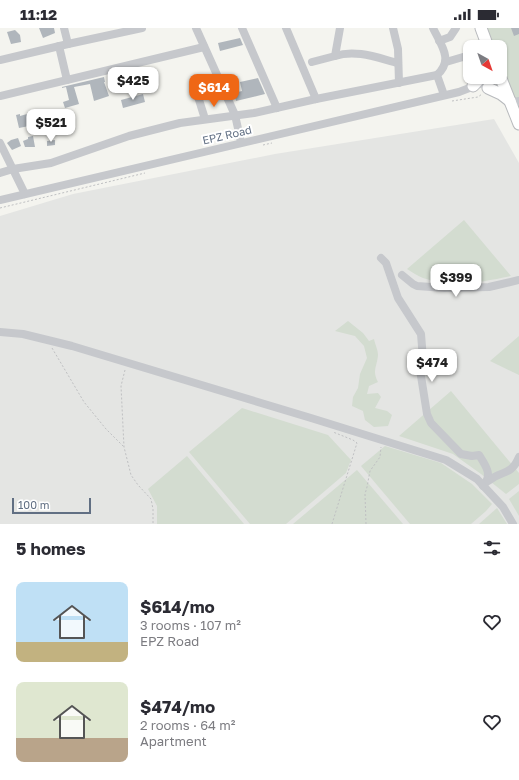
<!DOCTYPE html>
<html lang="en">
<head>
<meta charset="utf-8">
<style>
	body { margin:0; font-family:"Golos Text",sans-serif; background:#f7f7f7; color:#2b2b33; height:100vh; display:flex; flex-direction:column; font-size:15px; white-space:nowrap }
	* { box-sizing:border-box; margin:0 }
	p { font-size:13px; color:#7c7c81 }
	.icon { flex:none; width:22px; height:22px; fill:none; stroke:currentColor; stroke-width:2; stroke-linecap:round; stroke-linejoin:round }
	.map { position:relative; height:496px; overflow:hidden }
	.sheet { display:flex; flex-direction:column; background:#fff; flex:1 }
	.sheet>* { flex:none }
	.needle { width:26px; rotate:140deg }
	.buttons { position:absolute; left:463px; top:12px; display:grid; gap:8px }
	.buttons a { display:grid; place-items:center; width:44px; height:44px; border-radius:8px; background:#fff; box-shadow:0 1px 3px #0004; font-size:20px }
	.scale { position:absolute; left:12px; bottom:10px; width:79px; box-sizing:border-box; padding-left:4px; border:2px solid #616f83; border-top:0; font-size:11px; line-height:14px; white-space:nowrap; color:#616f83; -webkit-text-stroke:3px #fff; paint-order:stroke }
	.price { position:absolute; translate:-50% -34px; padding:0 9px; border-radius:8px; background:#fff; color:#222; font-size:13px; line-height:26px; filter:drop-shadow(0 1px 2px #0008) }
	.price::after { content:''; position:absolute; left:50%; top:24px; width:12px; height:9px; margin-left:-6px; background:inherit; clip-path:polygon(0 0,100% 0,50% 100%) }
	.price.selected { background:#ef6715; color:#fff }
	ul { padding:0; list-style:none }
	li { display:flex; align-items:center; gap:12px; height:100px; padding:0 16px }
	li span { display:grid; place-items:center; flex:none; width:112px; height:80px; border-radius:8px; color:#555 }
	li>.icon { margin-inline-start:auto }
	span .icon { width:48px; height:48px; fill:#fffc; stroke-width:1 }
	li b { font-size:17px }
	h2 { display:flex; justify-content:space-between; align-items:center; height:48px; padding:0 16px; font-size:17px }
	.status { display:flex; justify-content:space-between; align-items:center; height:28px; padding:0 20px; background:#fff; direction:ltr }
	.status svg { height:11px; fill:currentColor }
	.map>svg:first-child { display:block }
	.built { fill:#e4e5e3 }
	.green { fill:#d3dcd0 }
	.building { fill:#b0b6bc }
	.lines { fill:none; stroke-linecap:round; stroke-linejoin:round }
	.highway-casing { stroke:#b8babd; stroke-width:13 }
	.path { stroke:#bfc0c2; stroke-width:1; stroke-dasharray:2 2; stroke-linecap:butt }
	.minor { stroke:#c6c8cc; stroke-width:8 }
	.highway { stroke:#fff; stroke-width:11 }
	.labels { text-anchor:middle; stroke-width:4; stroke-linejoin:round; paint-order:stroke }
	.street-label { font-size:11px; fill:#616f83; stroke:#fff }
</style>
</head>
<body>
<div class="status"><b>11:12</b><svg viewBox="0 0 49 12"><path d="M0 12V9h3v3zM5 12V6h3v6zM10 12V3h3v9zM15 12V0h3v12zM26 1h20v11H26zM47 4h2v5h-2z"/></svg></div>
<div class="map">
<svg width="519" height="496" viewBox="0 0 519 496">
	<rect width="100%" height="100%" fill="#f4f4ef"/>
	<polygon class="built" points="494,91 519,135 519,496 0,496 0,188 73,166 275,126"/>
	<g class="green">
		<polygon points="481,0 519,0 519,96 500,48 500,19 489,19"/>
		<path d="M 464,192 L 511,248 C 482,254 452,260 423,250 C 418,248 412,244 407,241 Z"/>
		<path d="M 348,293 L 363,305 L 369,313 L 374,311 C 375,316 378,322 378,327 C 377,339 372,342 378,354 L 369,358 L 367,366 L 378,365 L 381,369 L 375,380 L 387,383 L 392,387 L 388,398 L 374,399 L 365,392 L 363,383 L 352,378 L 353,369 L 358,360 L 360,346 L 367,330 L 364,318 L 355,308 L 335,303 Z"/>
		<polygon points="519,308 519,347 490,333"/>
		<polygon points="451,363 519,445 519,456 506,466 481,446 453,426 399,408"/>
		<polygon points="242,380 328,407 351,432 346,445 286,496 250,496 189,424"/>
		<polygon points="385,418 441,435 472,456 492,476 486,483 471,496 410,496 361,438"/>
		<polygon points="187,428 244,496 157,496 157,478 148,461"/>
		<polygon points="357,442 403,496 293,496"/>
		<polygon points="519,463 519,488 509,471"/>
		<polygon points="497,480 507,496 479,496"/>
	</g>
	<g class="building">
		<polygon points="39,0 54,0 55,5 43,10"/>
		<polygon points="511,0 519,0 519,6 514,8"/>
		<polygon points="15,2 20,7 21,14 11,16 7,4"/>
		<polygon points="240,10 243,17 220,23 218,15"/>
		<polygon points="104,49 105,54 104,54 109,68 94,73 90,56 74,59 79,76 65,80 63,74 69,72 66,59 62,60 62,59"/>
		<polygon points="258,50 265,66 236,73 234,65 242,63 240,54"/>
		<polygon points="143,66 145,74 123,80 121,72"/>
		<polygon points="20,86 20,88 27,86 29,98 19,100 16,87"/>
		<polygon points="33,108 35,119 25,119 23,113 28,111 28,109"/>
		<polygon points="18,110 21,118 12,122 7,115 11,112"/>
		<polygon points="55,112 55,117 47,118 47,113"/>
	</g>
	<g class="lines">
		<defs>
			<g id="highway">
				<polyline points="481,0 488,19"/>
				<polyline points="500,48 519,96"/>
				<polyline points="473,58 481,49"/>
				<polyline points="488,60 501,66 510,73"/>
			</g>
		</defs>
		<use href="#highway" class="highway-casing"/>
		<g class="path">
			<polyline points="452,73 478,69 482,66"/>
			<polyline points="263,117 272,115"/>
			<polyline points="0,180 145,145"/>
			<polyline points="52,320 84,374 106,401 124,419"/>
			<polyline points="125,342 121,358 124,419 131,447 138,457 151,471 153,481 153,496"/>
			<polyline points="332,496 357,415 353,412 333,404"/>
			<polyline points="366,496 365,466 367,459 370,443 380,429 381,419"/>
		</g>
		<g class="minor">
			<polyline points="64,0 68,16"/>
			<polyline points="196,0 235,87 241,114"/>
			<polyline points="242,0 277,80"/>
			<polyline points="286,0 316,71"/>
			<polyline points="393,0 398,21 399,55"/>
			<path d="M 433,0 C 441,17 454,32 437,47 L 444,67"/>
			<polyline points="439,13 450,9 456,0"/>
			<polyline points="59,18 67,52"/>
			<path d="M 335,28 C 356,21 378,30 398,35"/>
			<polyline points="0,32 68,16 142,0"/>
			<polyline points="312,34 335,28 340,0"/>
			<polyline points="446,34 463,29 470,30"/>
			<polyline points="195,59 205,91"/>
			<polyline points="0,68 204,19"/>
			<polyline points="511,75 519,73"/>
			<polyline points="0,115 25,166"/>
			<polyline points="0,145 13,141 51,135 129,108 180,95 254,85 316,71 437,47"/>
			<polyline points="0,172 459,64 490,52 502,52"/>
			<path d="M 381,230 L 386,235 L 398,270 L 421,306 L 423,331 L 420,340 L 421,348 L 427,386 L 431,395 L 461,426 L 472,428 L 479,427 C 486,438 493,447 483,458"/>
			<polyline points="402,247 413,256 417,258 445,260 489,259 519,252"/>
			<polyline points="0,304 23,306 72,318 311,390 446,432 477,451 503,479 513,496"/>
			<path d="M 488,453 C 502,442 511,448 519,429"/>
		</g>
		<use href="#highway" class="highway"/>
	</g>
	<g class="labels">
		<g class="street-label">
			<text transform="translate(227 107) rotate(-13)" y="4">EPZ Road</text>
		</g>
	</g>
</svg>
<div class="buttons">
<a><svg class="needle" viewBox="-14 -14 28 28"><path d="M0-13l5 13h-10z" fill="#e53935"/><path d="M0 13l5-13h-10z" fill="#7c7c81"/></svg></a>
</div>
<div class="scale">100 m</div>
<b class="price" style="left:133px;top:73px">$425</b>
<b class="price selected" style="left:214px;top:80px">$614</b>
<b class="price" style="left:51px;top:115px">$521</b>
<b class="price" style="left:456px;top:270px">$399</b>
<b class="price" style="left:432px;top:355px">$474</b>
</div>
<section class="sheet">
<h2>5 homes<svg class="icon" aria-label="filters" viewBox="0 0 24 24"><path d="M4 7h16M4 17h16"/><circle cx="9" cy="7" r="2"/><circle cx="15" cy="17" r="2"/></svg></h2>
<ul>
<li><span style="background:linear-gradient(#bfe0f5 75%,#c2b280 0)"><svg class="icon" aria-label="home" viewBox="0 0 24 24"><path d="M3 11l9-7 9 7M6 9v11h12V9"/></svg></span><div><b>$614/mo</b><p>3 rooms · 107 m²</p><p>EPZ Road</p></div><svg class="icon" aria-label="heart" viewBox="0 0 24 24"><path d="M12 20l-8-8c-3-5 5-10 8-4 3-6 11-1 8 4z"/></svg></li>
<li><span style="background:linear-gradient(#dfe7d0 70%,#b9a48a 0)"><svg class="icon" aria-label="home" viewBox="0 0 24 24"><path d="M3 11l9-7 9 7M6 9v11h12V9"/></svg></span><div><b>$474/mo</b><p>2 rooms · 64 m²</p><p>Apartment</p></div><svg class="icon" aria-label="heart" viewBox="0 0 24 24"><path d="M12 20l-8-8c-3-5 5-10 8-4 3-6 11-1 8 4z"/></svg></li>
</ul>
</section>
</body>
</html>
